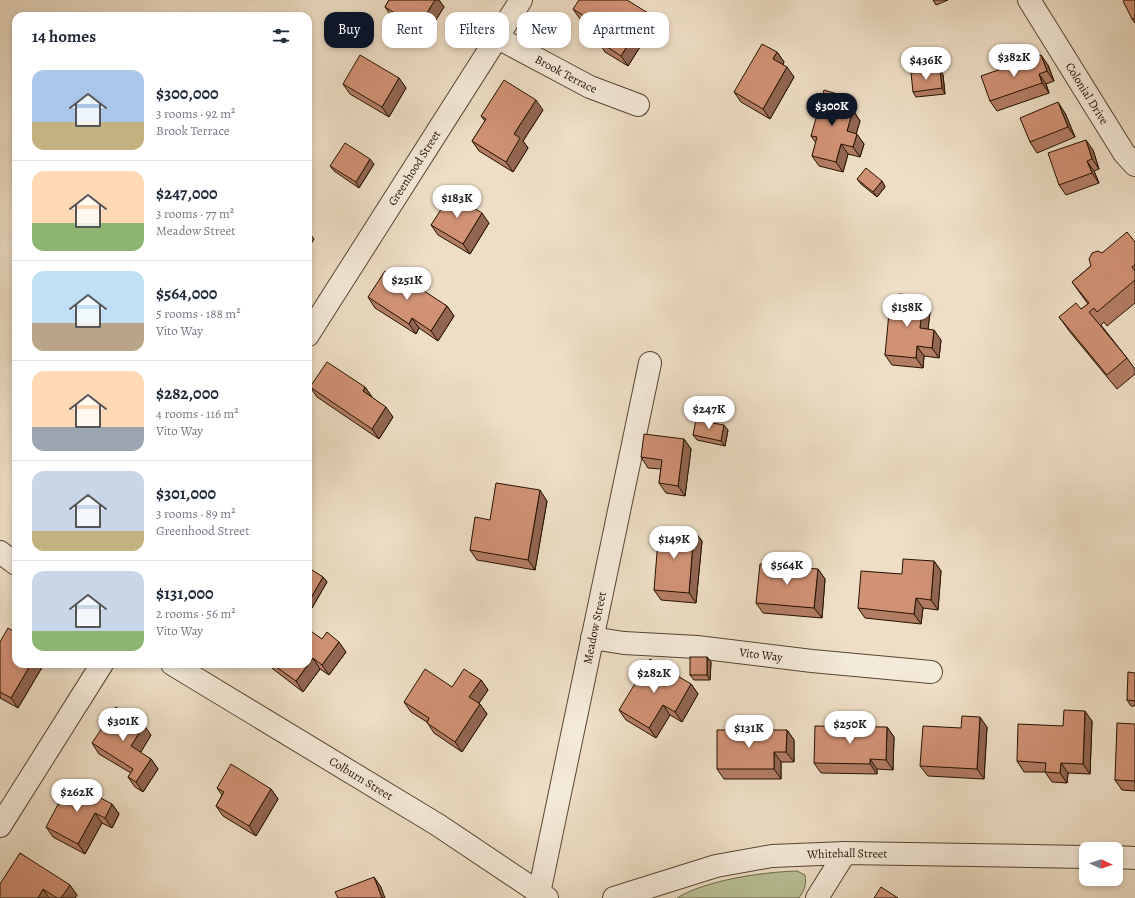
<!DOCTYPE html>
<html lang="en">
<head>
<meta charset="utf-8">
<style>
	body { margin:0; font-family:Alegreya,serif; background:#f6f6f7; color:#1f2937; height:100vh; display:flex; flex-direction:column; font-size:15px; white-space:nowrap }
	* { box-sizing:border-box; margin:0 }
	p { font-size:13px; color:#747a83 }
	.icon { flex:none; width:22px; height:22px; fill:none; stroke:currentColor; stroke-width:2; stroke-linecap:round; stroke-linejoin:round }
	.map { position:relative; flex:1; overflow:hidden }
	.sheet { position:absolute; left:12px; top:12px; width:300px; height:656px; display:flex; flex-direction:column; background:#fff; border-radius:12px; box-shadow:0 2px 6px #0003 }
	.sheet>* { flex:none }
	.banner { position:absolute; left:324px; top:12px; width:380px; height:36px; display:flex; gap:8px }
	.needle { width:26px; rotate:93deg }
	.controls { position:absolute; left:1079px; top:842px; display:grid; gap:8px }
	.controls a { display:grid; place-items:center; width:44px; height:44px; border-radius:8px; background:#fff; box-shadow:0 2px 6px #0003; font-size:20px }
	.price { position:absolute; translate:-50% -34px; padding:0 9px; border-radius:14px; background:#fff; color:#222; font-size:13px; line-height:26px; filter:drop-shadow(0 1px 2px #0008) }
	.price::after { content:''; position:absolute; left:50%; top:24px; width:12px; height:9px; margin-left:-6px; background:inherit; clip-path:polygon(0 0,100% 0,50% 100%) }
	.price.current { background:#111827; color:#fff }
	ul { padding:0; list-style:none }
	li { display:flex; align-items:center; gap:12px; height:100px; padding:0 20px }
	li+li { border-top:1px solid #e0e1e3 }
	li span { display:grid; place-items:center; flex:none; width:112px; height:80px; border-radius:12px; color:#555 }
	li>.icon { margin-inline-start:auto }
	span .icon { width:48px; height:48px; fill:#fffc; stroke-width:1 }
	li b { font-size:17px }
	h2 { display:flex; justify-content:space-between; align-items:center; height:48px; padding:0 20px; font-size:17px }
	.chip { padding:0 14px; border-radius:12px; background:#fff; box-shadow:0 2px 6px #0003; font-size:14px; line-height:36px }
	.chip.current { background:#111827; color:#fff }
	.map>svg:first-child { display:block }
	.green { fill:#b8c196; stroke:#6e6a4b }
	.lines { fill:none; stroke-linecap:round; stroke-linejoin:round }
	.minor-casing { stroke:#564531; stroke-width:24 }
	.minor { stroke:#f4ead9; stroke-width:22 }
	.wall { fill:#b37d64; stroke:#241200 }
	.shaded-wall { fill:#926651; stroke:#241200 }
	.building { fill:#d09174; stroke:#241200 }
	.labels { text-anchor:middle; stroke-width:3.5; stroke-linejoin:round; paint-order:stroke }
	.street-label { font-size:12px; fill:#241200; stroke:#f4ead9 }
</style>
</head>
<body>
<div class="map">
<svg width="1135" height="898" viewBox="0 0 1135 898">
	<rect width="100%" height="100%" fill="#eedec5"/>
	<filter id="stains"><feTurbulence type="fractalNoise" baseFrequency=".005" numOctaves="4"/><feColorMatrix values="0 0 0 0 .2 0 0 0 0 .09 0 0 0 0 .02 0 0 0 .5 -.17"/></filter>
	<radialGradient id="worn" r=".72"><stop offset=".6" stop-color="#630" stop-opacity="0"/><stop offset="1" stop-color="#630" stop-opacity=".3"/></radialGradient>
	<path class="green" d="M 797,871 L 805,875 C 807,885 804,890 799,898 L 677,898 C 706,880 763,872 797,871 Z"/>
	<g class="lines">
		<defs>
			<g id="minor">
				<path id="s1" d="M 1029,0 L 1124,153 L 1135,165"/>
				<path id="s2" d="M 498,38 L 590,87 L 638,105"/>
				<path id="s3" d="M 308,335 L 521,0"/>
				<polyline points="0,552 16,564"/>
				<path id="s4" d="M 592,638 L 624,643 L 697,647 L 812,661 L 931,672"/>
				<path id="s5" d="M 172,664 L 438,825 L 547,898"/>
				<polyline points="0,826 102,664"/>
				<polyline points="1116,857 1135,858"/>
				<path id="s6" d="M 538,898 L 650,363"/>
				<path id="s7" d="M 614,898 L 716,866 L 772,856 L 845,853 L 1086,857"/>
				<polyline points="817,898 845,853"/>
			</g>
		</defs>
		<use href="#minor" class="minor-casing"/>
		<use href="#minor" class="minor"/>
	</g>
	<g class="wall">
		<polygon points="389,0 439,0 444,7 425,37 392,17 385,7"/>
		<polygon points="933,0 948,0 936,5"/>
		<polygon points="1135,0 1135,23 1132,19"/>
		<polygon points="573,9 655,23 628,66 605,52 598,41 603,34 580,19"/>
		<polygon points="777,52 784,62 783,64 794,77 770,119 741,102 734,92"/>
		<polygon points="1048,65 1054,81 1046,84 1049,93 997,111 990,101"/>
		<polygon points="940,70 943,75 945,94 916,97 913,92"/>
		<polygon points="399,78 406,88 389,117 350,94 343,84"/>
		<polygon points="844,96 851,106 850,110 853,110 860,121 856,134 864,144 860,157 848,154 843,172 819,166 812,156 816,143 811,136"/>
		<polygon points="543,110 523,141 528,148 513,172 479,151 472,141 485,121 481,116"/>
		<polygon points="1065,113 1075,137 1037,153 1030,142"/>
		<polygon points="1093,150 1099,169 1094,171 1099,183 1066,195 1059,185"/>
		<polygon points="374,164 359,188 334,171 330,166"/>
		<polygon points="857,179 882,181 885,187 877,197 861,184"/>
		<polygon points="489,223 470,254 438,235 431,225"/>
		<polygon points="1135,242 1135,303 1107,326 1104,322 1101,325 1127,358 1135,369 1135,374 1117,389 1070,332 1059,317 1081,309 1088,304 1072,282 1091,266 1102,253"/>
		<polygon points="410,286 447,306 454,316 438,341 419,328 416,334 375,308 368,297"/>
		<polygon points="918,296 930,312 928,329 941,340 939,358 924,356 923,368 892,365 885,355 897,302"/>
		<polygon points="310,387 365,387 372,397 393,417 379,439 317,397"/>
		<polygon points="728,430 725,446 697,440 693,435"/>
		<polygon points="684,439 691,449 685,496 666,493 659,483 661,469 648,468 641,457"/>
		<polygon points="547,501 535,570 477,560 470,550 490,520"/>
		<polygon points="694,531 702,541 696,603 661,600 654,590"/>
		<polygon points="934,561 941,571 938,610 923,608 921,624 865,618 858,608"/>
		<polygon points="308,569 323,577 327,582 312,608 308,606"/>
		<polygon points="818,569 825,579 822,618 763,613 756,603"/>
		<polygon points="322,639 346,652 329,675 320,669 303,692 273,669 269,664 308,664"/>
		<polygon points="0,642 16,664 44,664 18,708 0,698"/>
		<polygon points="707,657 711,662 710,680 694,680 690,675"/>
		<polygon points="1135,673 1135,706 1131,706 1127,700"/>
		<polygon points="481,680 488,690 479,703 487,714 462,752 434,733 427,722 411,712 404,702 452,687"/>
		<polygon points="691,684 698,694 682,722 670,715 656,738 626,720 619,710"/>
		<polygon points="1092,721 1090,774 1068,773 1067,783 1052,782 1045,772 1024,772 1017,761 1063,726"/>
		<polygon points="1135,724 1135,791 1122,790 1115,780"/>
		<polygon points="887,727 894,737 893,770 877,769 877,774 821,773 814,763"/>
		<polygon points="987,727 984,779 928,776 920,766 961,728"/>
		<polygon points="787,730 794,740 794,762 781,762 781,779 724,779 717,769"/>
		<polygon points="151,735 140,753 151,759 158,769 143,792 135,787 128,777 131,773 99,754 92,743"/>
		<polygon points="217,788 271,789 278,799 256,836 223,816 216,806 222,795"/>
		<polygon points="112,804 119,814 112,828 102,823 85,854 53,837 46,827"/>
		<polygon points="20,853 77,895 75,898 0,898"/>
	</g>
	<g class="shaded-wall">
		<polygon points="435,0 439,0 444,7 425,37 418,27"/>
		<polygon points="648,13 655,23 628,66 621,56"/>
		<polygon points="777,52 784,62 780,69 773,59"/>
		<polygon points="1041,55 1048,65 1054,81 1047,71"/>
		<polygon points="787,67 794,77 770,119 763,109"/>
		<polygon points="940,70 943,75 945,94 942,88"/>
		<polygon points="1039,74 1046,84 1049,93 1042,83"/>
		<polygon points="399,78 406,88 389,117 382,107"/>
		<polygon points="844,96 851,106 848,117 841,107"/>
		<polygon points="536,100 543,110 523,141 528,148 513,172 506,162 514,134"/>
		<polygon points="1058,102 1065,113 1075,137 1068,127"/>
		<polygon points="853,110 860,121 854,141 847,131"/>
		<polygon points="857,134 864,144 860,157 853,147"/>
		<polygon points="1086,140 1093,150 1099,169 1092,159"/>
		<polygon points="841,144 848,154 843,172 836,162"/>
		<polygon points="370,159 374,164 359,188 356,182"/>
		<polygon points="1087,161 1094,171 1099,183 1092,173"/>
		<polygon points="882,181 885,187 877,197 873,192"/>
		<polygon points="482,213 489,223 470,254 463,244"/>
		<polygon points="308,231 314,239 308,249"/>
		<polygon points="918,296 930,312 927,338 920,328 917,301"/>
		<polygon points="447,306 454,316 438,341 431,331"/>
		<polygon points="412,318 419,328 416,334 409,324"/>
		<polygon points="934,330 941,340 939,358 932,348"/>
		<polygon points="917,346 924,356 923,368 916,358"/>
		<polygon points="365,387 372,397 363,391"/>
		<polygon points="386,407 393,417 379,439 372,429"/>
		<polygon points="724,425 728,430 725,446 721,441"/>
		<polygon points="684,439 691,449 685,496 678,486"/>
		<polygon points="540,490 547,501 535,570 528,560"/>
		<polygon points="694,531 702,541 696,603 689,593"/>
		<polygon points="934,561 941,571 938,610 931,600"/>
		<polygon points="818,569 825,579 822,618 814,608"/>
		<polygon points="323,577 327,582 312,608 308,603"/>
		<polygon points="916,598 923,608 921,624 914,614"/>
		<polygon points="339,642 346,652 329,675 322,665"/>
		<polygon points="707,657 711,662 710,680 707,675"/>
		<polygon points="313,658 320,669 303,692 296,681"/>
		<polygon points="31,664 44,664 18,708 11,698"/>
		<polygon points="481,680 488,690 476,707 469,697"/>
		<polygon points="691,684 698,694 682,722 675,712"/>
		<polygon points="480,704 487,714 462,752 455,742"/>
		<polygon points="663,705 670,715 656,738 649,728"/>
		<polygon points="1085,711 1092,721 1090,774 1083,764"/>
		<polygon points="980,717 987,727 984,779 977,769"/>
		<polygon points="144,725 151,735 138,757 131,746"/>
		<polygon points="887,727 894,737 893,770 886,760"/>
		<polygon points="787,730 794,740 794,762 786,752"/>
		<polygon points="774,752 781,762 781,779 774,769"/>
		<polygon points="151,759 158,769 143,792 136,782"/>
		<polygon points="870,759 877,769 877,774 870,764"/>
		<polygon points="1061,763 1068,773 1067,783 1060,773"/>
		<polygon points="271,789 278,799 256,836 249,826"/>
		<polygon points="112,804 119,814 112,828 105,818"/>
		<polygon points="95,813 102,823 85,854 78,844"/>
		<polygon points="374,877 381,887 385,898 382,898"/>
		<polygon points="70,885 77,895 75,898 61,898"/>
		<polygon points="43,889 49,898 38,898"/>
	</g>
	<g class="building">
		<polygon points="389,0 435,0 418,27 385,7"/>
		<polygon points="579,0 627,0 648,13 621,56 598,41 606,30 573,9"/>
		<polygon points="1125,0 1135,0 1135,18 1132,19 1123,1"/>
		<polygon points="762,44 777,52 773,59 787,67 763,109 734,92"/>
		<polygon points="360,55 399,78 382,107 343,84"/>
		<polygon points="1041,55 1047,71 1039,74 1042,83 990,101 981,76"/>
		<polygon points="940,70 942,88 913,92 911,73"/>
		<polygon points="504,80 536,100 514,134 520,138 506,162 472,141 486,119 481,116"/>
		<polygon points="824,90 844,96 841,107 853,110 847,131 857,134 853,147 841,144 836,162 812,156 817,137 811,136"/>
		<polygon points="1058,102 1068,127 1030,142 1020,118"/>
		<polygon points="1086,140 1092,159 1087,161 1092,173 1059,185 1048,153"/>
		<polygon points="345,143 370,159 356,182 330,166"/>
		<polygon points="866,168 882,181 873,192 857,179"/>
		<polygon points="451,194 482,213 463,244 431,225"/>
		<polygon points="1127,232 1135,242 1135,265 1132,267 1135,271 1135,280 1097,312 1094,308 1089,312 1127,358 1107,375 1059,317 1076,303 1081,309 1089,303 1072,282 1091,266 1089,259 1092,253 1098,251 1102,253"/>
		<polygon points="385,271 410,286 412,283 447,306 431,331 412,318 409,324 368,297"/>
		<polygon points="899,294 918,296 917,301 923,302 920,328 934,330 932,348 917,346 916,358 885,355 890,302 897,302"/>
		<polygon points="327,362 365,387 363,391 386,407 372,429 310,387"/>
		<polygon points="696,420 724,425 721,441 693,435"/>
		<polygon points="644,434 684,439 678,486 659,483 662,460 641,457"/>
		<polygon points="496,483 540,490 528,560 470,550 475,517 490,520"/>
		<polygon points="659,528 694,531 689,593 654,590"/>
		<polygon points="903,559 934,561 931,600 916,598 914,614 858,608 861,571 902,574"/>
		<polygon points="760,564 818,569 814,608 756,603"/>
		<polygon points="309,568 323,577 308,603 308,569"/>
		<polygon points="8,628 16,633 16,664 31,664 11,698 0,692 0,642"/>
		<polygon points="308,629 322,639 327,632 339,642 322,665 313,658 296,681 272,664 308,664"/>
		<rect x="690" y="657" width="17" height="18"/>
		<polygon points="650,659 691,684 675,712 663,705 649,728 619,710"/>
		<polygon points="425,669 452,687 464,669 481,680 469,697 480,704 455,742 427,723 429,718 404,702"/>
		<polygon points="1128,672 1135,673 1135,701 1127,700"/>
		<polygon points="116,707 144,725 131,746 151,759 136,782 128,777 133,769 92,743"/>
		<polygon points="1064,710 1085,711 1083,764 1061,763 1060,773 1045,772 1046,763 1017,761 1018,724 1063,726"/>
		<polygon points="962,716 980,717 977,769 920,766 923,726 961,728"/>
		<polygon points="1117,723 1135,724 1135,781 1115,780"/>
		<polygon points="815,726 887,727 886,760 870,759 870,764 814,763"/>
		<polygon points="717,730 787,730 786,752 774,752 774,769 717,769"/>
		<polygon points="231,764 271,789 249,826 216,806 224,792 217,788"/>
		<polygon points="70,782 112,804 105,818 95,813 78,844 46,827"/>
		<polygon points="20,853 70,885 61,898 57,898 43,889 38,898 0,898 0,884"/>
		<polygon points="374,877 382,898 338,898 335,892"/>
		<polygon points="881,887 898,898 874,898"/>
	</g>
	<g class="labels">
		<g class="street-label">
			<text dy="4" stroke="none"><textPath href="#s2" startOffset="77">Brook Terrace</textPath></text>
			<text dy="4" stroke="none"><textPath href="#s1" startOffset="110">Colonial Drive</textPath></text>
			<text dy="4" stroke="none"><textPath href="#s3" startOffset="198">Greenhood Street</textPath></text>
			<text dy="4" stroke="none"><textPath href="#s6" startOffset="276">Meadow Street</textPath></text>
			<text dy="4" stroke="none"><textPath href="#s4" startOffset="170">Vito Way</textPath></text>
			<text dy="4" stroke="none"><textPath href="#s5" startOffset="221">Colburn Street</textPath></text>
			<text dy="4" stroke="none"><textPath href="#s7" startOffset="239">Whitehall Street</textPath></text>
		</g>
	</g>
	<rect width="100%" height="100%" filter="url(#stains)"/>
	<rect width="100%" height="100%" fill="url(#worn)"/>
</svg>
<div class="controls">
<a><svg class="needle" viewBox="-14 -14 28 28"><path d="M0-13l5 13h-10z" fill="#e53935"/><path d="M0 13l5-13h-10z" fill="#747a83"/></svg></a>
</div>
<b class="price" style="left:1014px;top:78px">$382K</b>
<b class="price" style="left:926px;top:81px">$436K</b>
<b class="price current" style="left:832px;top:127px">$300K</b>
<b class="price" style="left:457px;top:219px">$183K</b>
<b class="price" style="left:407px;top:301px">$251K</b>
<b class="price" style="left:907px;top:328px">$158K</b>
<b class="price" style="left:709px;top:430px">$247K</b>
<b class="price" style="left:674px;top:560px">$149K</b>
<b class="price" style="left:787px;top:586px">$564K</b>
<b class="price" style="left:654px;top:694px">$282K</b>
<b class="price" style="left:123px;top:742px">$301K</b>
<b class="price" style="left:850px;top:745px">$250K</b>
<b class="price" style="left:749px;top:749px">$131K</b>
<b class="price" style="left:77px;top:813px">$262K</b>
<div class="banner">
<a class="chip current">Buy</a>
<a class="chip">Rent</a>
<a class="chip">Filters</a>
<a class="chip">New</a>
<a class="chip">Apartment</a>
</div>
<section class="sheet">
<h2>14 homes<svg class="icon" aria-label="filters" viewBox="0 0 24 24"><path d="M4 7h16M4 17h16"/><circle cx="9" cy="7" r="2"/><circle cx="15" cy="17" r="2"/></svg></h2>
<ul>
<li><span style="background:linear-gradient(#a9c7e8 65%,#c2b280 0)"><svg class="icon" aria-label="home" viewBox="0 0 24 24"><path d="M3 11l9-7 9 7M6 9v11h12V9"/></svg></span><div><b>$300,000</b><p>3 rooms · 92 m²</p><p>Brook Terrace</p></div></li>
<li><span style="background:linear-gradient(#ffd9b3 65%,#8fb573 0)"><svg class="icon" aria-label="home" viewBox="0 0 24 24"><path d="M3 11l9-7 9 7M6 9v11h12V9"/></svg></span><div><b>$247,000</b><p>3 rooms · 77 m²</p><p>Meadow Street</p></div></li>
<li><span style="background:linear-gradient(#bfe0f5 65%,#b9a48a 0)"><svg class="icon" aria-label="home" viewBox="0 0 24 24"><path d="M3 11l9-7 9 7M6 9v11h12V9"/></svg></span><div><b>$564,000</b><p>5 rooms · 188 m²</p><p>Vito Way</p></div></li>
<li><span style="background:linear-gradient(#ffd9b3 70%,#9aa5b1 0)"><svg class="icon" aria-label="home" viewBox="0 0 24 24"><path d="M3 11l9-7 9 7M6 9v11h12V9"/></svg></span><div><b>$282,000</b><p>4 rooms · 116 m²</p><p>Vito Way</p></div></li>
<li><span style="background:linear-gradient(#c9d6e8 75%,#c2b280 0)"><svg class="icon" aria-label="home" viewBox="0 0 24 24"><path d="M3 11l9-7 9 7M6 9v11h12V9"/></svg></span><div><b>$301,000</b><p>3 rooms · 89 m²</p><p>Greenhood Street</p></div></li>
<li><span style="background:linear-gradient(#c9d6e8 75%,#8fb573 0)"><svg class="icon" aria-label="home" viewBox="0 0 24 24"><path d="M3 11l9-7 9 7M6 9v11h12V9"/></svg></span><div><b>$131,000</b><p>2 rooms · 56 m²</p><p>Vito Way</p></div></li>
</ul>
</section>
</div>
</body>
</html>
